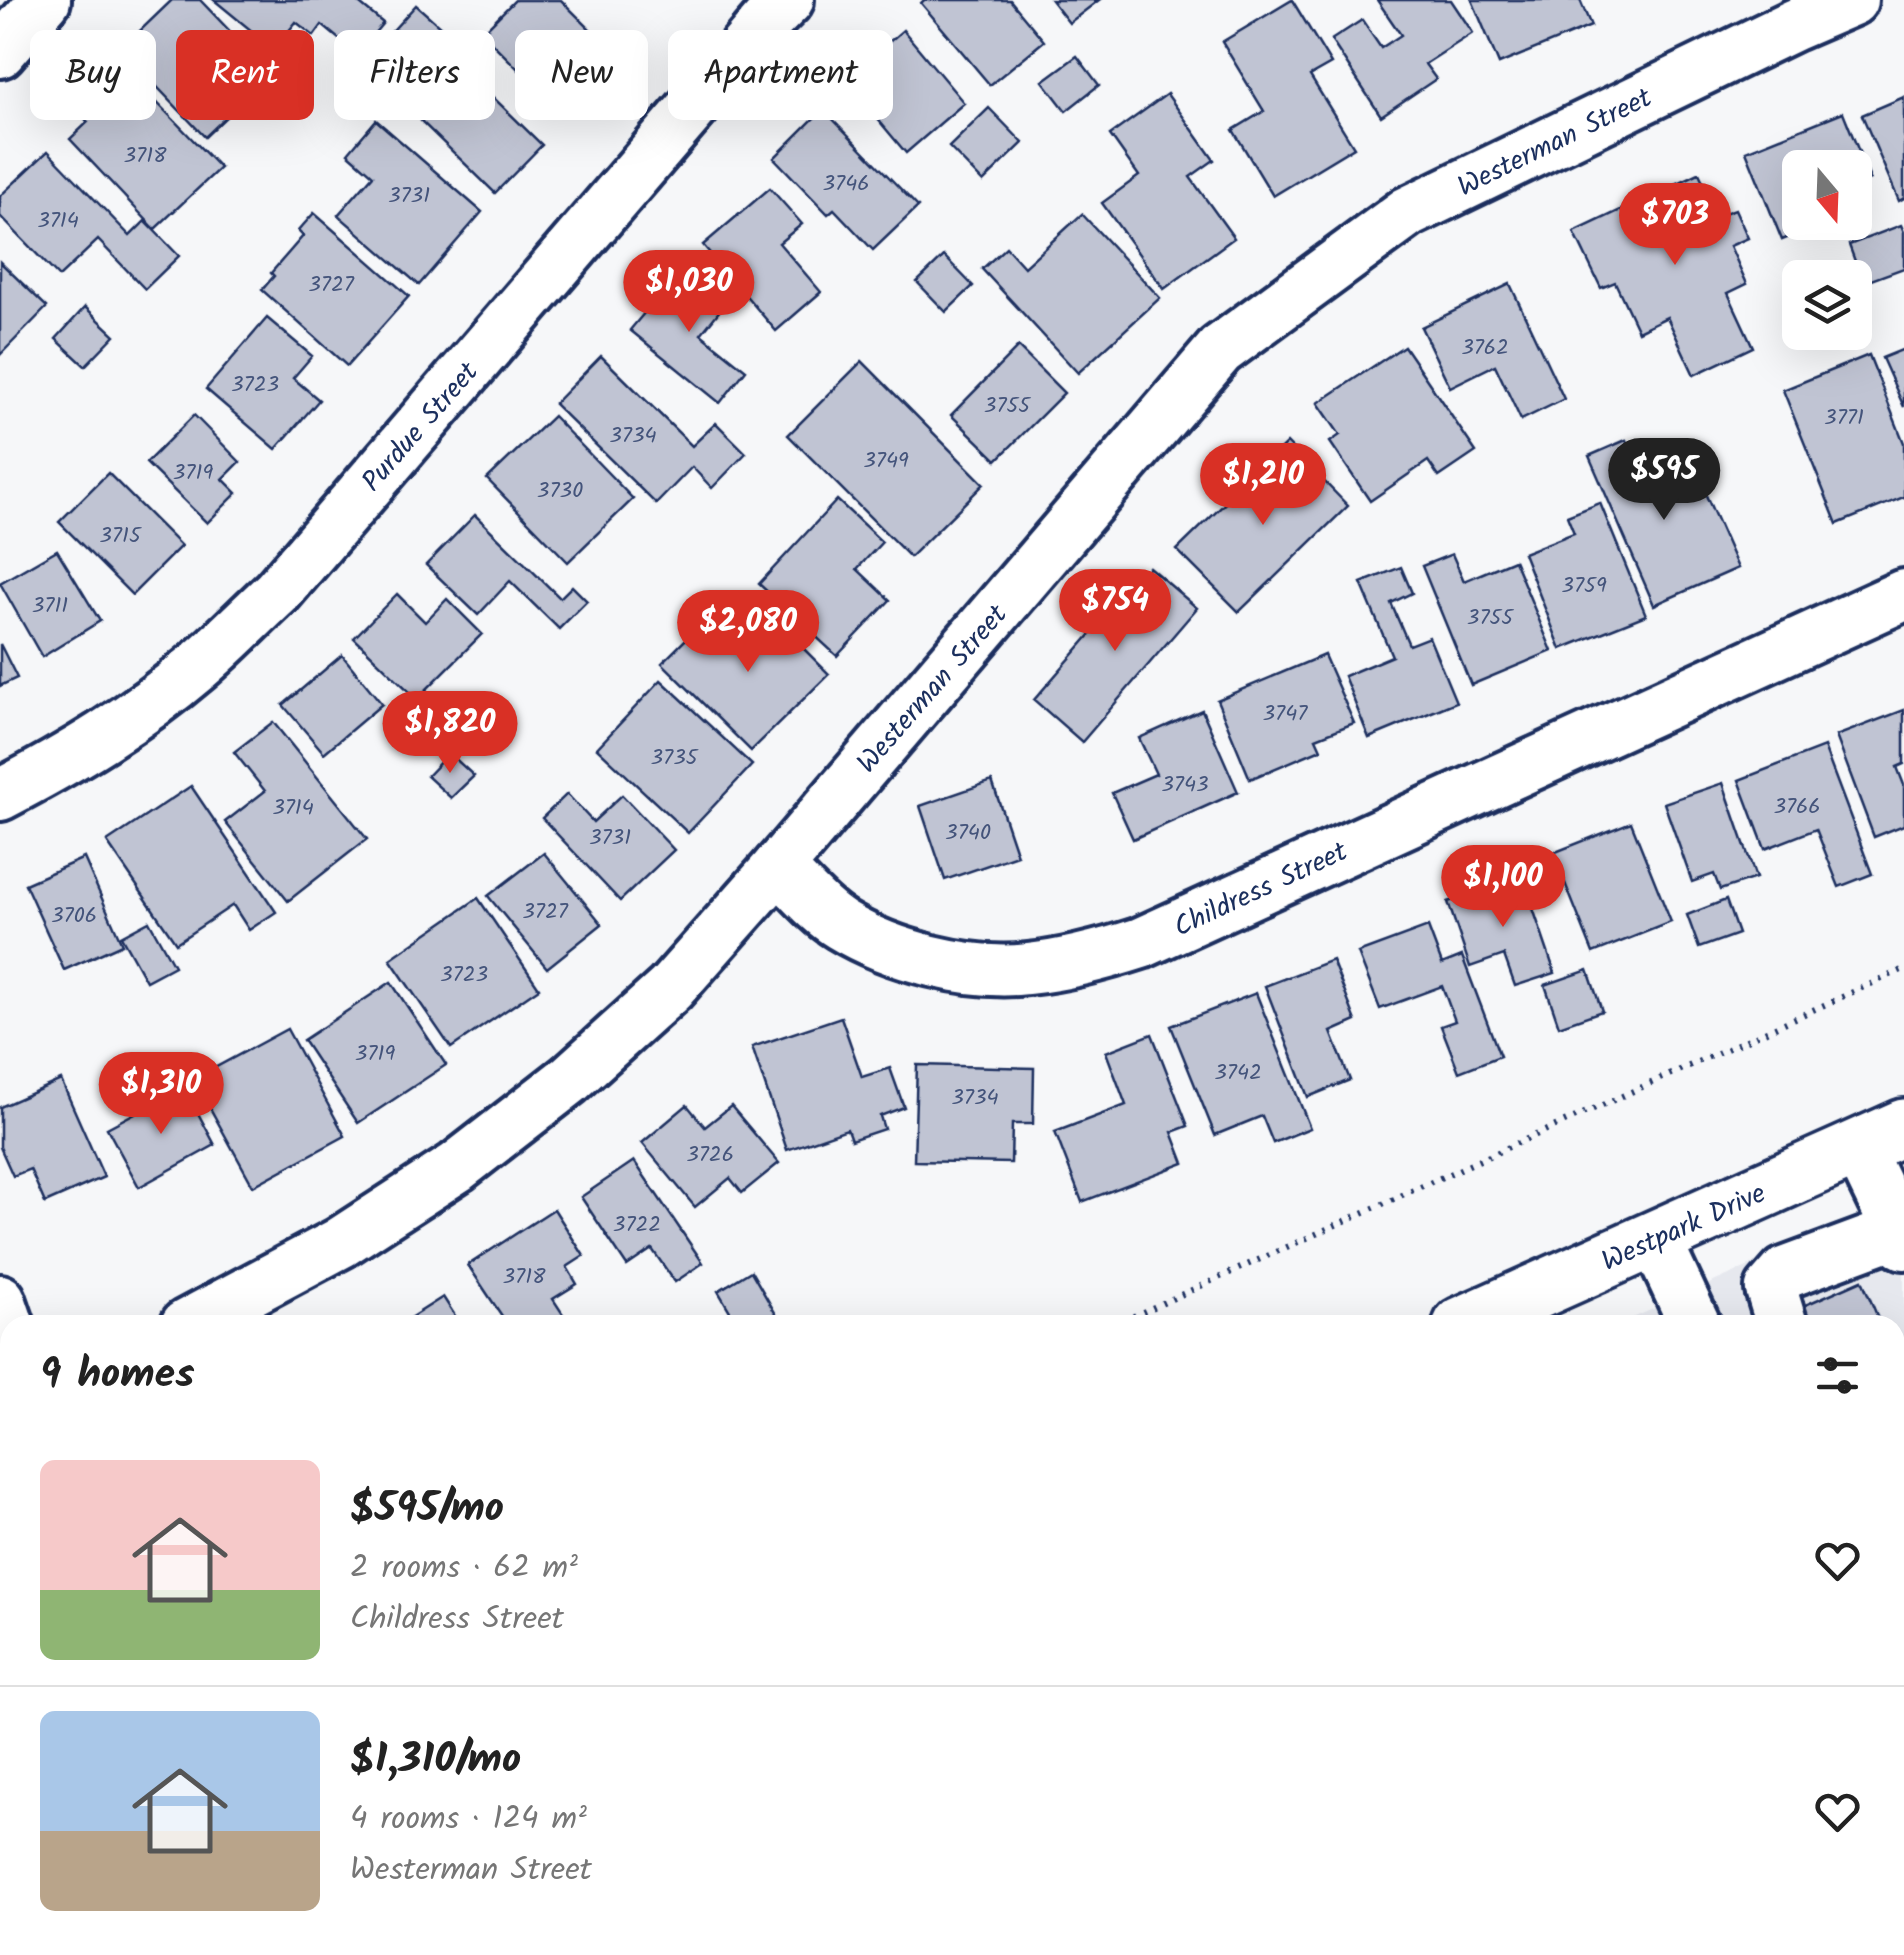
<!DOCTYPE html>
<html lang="en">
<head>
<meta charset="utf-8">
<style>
	body { margin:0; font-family:Kalam,sans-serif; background:#f6f6f6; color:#222; height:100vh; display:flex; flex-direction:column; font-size:38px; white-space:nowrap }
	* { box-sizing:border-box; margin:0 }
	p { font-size:32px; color:#767676 }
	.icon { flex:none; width:55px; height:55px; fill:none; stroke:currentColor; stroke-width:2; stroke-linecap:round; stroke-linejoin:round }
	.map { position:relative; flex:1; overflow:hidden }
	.side { position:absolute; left:0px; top:1315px; width:1905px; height:640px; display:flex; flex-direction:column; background:#fff; border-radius:30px 30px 0 0; box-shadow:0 10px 40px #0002 }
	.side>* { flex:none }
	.top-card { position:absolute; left:30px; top:30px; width:1000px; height:90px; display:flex; gap:20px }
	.needle { width:65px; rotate:161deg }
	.controls { position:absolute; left:1782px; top:150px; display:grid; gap:20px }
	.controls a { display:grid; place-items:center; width:90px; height:90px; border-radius:15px; background:#fff; box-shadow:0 10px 40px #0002; font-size:50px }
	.price { position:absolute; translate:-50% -85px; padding:0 22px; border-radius:35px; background:#d93025; color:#fff; font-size:32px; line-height:65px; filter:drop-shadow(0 2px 5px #0008) }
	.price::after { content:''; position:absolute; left:50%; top:60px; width:30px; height:22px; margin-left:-15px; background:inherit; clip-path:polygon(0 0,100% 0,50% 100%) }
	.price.selected { background:#222; color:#fff }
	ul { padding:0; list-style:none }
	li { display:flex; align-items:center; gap:30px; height:250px; padding:0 40px }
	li+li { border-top:2px solid #e0e0e0 }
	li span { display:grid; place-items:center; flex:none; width:280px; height:200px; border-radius:15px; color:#555 }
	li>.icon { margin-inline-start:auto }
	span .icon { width:120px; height:120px; fill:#fffc; stroke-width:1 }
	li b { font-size:42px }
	h2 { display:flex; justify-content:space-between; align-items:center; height:120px; padding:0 40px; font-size:42px }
	.chip { padding:0 35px; border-radius:15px; background:#fff; box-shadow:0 10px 40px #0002; font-size:35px; line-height:90px }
	.chip.selected { background:#d93025; color:#fff }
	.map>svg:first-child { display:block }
	.built { fill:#e6e8ee }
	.building { fill:#c0c4d3; stroke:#1b2f5e; stroke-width:2.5 }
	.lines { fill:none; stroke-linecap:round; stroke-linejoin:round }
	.minor-casing { stroke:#1b2f5e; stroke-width:58 }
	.major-casing { stroke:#1b2f5e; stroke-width:62 }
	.highway-casing { stroke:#1b2f5e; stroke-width:62 }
	.path { stroke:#1b2f5e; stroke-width:6; stroke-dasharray:2.5 8; stroke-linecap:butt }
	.minor { stroke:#fff; stroke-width:50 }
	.major { stroke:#fff; stroke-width:55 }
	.highway { stroke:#fff; stroke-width:55 }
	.labels { text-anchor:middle; stroke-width:8; stroke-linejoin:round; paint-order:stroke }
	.number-label { font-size:22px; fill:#44547b }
	.street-label { font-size:28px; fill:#1b2f5e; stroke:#fff }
</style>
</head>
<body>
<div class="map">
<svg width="1904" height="1955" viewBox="0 0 1904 1955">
	<rect width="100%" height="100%" fill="#f6f7f9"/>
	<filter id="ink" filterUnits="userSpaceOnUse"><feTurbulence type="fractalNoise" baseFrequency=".01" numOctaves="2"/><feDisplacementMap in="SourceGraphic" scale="20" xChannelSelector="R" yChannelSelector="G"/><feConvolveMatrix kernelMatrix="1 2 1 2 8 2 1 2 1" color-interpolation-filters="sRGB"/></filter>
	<g filter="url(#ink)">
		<polygon class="built" points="1904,1197 1904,1523 1895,1526 1895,1325 1617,1325"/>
		<g class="building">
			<polygon points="172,0 200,0 271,74 205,137 121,49"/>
			<polygon points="214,0 355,0 383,23 357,54 322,25 314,36 296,22 274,49"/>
			<polygon points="515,0 561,0 605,44 549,100 482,33"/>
			<polygon points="924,0 1010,0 1044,41 990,85 921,3"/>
			<polygon points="1051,0 1099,0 1069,23"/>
			<polygon points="1292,0 1331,64 1310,76 1354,147 1273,196 1233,130 1264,111 1222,42"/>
			<polygon points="1377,0 1451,0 1473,33 1425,64 1436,79 1381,116 1331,40 1362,20 1381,48 1401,35"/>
			<polygon points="1472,0 1580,0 1591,26 1499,64"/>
			<polygon points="416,5 458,42 428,75 386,38"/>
			<polygon points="903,30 964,103 906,153 845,80"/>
			<polygon points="1077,56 1099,85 1066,111 1043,81"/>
			<polygon points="116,60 220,168 155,229 70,139 88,122 70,103"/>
			<polygon points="461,66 542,145 495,193 421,121 445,96 438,89"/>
			<polygon points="1167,94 1214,160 1190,177 1234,238 1164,289 1102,203 1139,176 1110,135"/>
			<polygon points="1904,97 1904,198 1899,201 1862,115"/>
			<polygon points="989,108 1023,143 983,182 949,147"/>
			<polygon points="823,109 918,207 873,250 834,209 828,214 774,158"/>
			<polygon points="1843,112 1870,179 1855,185 1855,168 1800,168 1800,222 1826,222 1782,240 1746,151"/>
			<polygon points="376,120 482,212 419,285 338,215 373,175 348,153"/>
			<polygon points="48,151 130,236 145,221 179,256 145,289 98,240 59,277 0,216 0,196"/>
			<polygon points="1699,173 1719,215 1735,209 1748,238 1730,246 1747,284 1728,293 1753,347 1694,375 1667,317 1638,331 1615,282 1601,288 1574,232"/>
			<polygon points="770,188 802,224 779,243 821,292 776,331 703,245"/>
			<polygon points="314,213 409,296 347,366 262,290 274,276 271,273 303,236 298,231"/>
			<polygon points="1082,214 1160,298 1078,373 982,269 1006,247 1024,267"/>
			<polygon points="1901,225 1904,232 1904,268 1863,283 1849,245"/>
			<polygon points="944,256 973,286 946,312 917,282"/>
			<polygon points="0,262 47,307 0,355"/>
			<polygon points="681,269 725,304 701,334 746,370 720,403 630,330"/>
			<polygon points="1510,284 1564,399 1521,420 1495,365 1450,387 1421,327"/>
			<polygon points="85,307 115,335 85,366 56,339"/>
			<polygon points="267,318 312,356 293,378 319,400 276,449 206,389"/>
			<polygon points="1404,346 1476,452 1439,477 1428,461 1370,501 1330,442 1340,435 1318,403"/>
			<polygon points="1018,347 1064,393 997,460 951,415"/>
			<polygon points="1904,349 1904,407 1882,358"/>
			<polygon points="1869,355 1904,443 1904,497 1837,524 1783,390"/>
			<polygon points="601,356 692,446 716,423 746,453 712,488 692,467 656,504 554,404"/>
			<polygon points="862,361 984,484 910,557 788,435"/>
			<polygon points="194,415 240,462 223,479 237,493 207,523 146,463"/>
			<polygon points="553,416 633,499 568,562 487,479"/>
			<polygon points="1626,440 1644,480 1690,459 1738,568 1654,605 1589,456"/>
			<polygon points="1287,443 1348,506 1239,612 1177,550"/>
			<polygon points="108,473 181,546 132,595 59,522"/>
			<polygon points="837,500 882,542 857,569 890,600 837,656 759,584"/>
			<polygon points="1600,503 1646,615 1561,649 1523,553 1574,533 1567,516"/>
			<polygon points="475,515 560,598 572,586 587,601 559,629 510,581 478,615 426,565"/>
			<polygon points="57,550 100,621 42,657 0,583"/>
			<polygon points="1452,554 1464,581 1514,560 1552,651 1471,685 1422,566"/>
			<polygon points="1149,567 1197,608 1082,742 1034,700"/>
			<polygon points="1401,567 1412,593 1391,603 1409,645 1429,637 1456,702 1369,738 1344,676 1392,656 1361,583"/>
			<polygon points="397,594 425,622 447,599 482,634 417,699 354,638"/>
			<polygon points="757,602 829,674 751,751 662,663 696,629 713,646"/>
			<polygon points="0,644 17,678 0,686"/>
			<polygon points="342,655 382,704 324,753 283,705"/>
			<polygon points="1324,655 1354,723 1316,738 1321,749 1250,779 1217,700"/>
			<polygon points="661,680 752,765 688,833 597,748"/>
			<polygon points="1202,710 1238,792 1133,839 1112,793 1156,774 1139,738"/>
			<polygon points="1904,710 1904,764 1897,767 1904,785 1904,825 1874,837 1836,736"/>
			<polygon points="273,722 367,839 288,901 225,822 265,791 234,752"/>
			<polygon points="1824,747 1872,874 1839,887 1816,829 1765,849 1739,780"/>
			<polygon points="449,753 474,776 451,798 427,776"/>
			<polygon points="992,781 1017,855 945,880 920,806"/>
			<polygon points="1723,783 1756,878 1720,890 1714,874 1692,882 1664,803"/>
			<polygon points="191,786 276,912 249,930 233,905 176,943 107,842"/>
			<polygon points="567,794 593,822 622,795 674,850 620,901 542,818"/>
			<polygon points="1631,822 1671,922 1593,953 1553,853"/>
			<polygon points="544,853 602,924 547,968 488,896"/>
			<polygon points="84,858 122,944 64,970 25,884"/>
			<polygon points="1522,876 1555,973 1515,986 1504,955 1470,967 1448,902"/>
			<polygon points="478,898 539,988 451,1048 390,959"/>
			<polygon points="1726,900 1738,934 1699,948 1687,915"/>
			<polygon points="149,921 174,966 146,981 121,936"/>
			<polygon points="1428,927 1442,964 1462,956 1500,1056 1459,1072 1441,1026 1455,1021 1442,986 1380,1009 1358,953"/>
			<polygon points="1332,960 1356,1021 1331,1032 1350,1080 1308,1097 1265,986"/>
			<polygon points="1588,970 1602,1011 1559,1026 1545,985"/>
			<polygon points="391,982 446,1065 358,1123 303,1040"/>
			<polygon points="1256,993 1310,1128 1273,1143 1262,1116 1215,1135 1171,1026"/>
			<polygon points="841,1017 862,1077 890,1068 904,1107 880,1116 884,1129 851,1140 847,1129 787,1150 752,1047"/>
			<polygon points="287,1029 345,1136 253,1186 194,1079"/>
			<polygon points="1152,1034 1188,1126 1172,1132 1184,1163 1082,1202 1055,1132 1126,1105 1106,1052"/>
			<polygon points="917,1065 1034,1068 1033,1124 1012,1124 1011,1163 914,1161"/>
			<polygon points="61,1080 104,1177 45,1203 30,1169 13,1176 0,1147 0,1107"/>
			<polygon points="184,1087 215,1145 139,1187 107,1128"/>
			<polygon points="687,1105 705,1127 731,1106 779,1163 742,1193 730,1178 695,1207 642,1143"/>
			<polygon points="634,1161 703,1263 675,1282 652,1249 627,1266 581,1197"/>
			<polygon points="554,1209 584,1256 567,1267 577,1284 553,1299 570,1325 508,1325 468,1265"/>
			<polygon points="751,1271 777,1316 761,1325 738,1325 718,1291"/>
			<polygon points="1862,1280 1881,1325 1800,1325 1794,1310"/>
			<polygon points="443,1297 461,1325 399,1325"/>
			<polygon points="1895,1357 1904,1378 1904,1406 1895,1410"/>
		</g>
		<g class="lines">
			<defs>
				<g id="minor">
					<polyline points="0,52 45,0"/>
					<path d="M 0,795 C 71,758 136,719 197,667 C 224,644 250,617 277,592 L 768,20 L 788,0"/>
					<path d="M 778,867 C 798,886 818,911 841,925 C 890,955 970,976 1028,969 C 1067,965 1104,955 1141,943 L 1904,595"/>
					<polyline points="1858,1148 1904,1244"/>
					<polyline points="1655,1239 1695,1325"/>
					<polyline points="0,1300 10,1329"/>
					<polyline points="186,1325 340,1243 457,1167 569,1080 670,989 778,867 1220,350 1408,212 1794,25 1852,0"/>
					<polyline points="1782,1325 1771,1289 1785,1273 1898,1231"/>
					<polyline points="1895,1451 1904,1447"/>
					<polyline points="877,1945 881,1955"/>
					<polyline points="642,1955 665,1945"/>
				</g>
				<g id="major">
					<polyline points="1461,1325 1904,1127"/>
					<polyline points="0,1465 10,1484"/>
					<polyline points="1895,1557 1904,1553"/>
					<polyline points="0,1582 10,1605"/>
					<polyline points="0,1724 10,1752"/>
					<polyline points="78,1945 81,1955"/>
					<polyline points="138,1945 141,1955"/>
					<polyline points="202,1945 206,1955"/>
					<polyline points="492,1945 495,1955"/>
					<polyline points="925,1955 949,1945"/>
				</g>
				<g id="highway">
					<polyline points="1895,1658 1904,1655"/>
					<polyline points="1895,1782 1904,1778"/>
					<polyline points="1895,1854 1904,1850"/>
					<polyline points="1159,1955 1183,1945"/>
					<polyline points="1399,1955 1424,1945"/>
					<polyline points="1486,1955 1511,1945"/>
					<polyline points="1646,1955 1671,1945"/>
				</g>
			</defs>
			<use href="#minor" class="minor-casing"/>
			<use href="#major" class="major-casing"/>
			<use href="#highway" class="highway-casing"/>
			<polyline class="path" points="1114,1325 1904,969"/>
			<use href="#minor" class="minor"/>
			<use href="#major" class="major"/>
			<use href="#highway" class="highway"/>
		</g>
	</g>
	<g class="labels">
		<g class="number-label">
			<text x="145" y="162">3718</text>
			<text x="846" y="190">3746</text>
			<text x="409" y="202">3731</text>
			<text x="58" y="227">3714</text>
			<text x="331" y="291">3727</text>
			<text x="1485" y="354">3762</text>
			<text x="255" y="391">3723</text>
			<text x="1007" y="412">3755</text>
			<text x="1844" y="424">3771</text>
			<text x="633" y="442">3734</text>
			<text x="886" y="467">3749</text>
			<text x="193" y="479">3719</text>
			<text x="560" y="497">3730</text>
			<text x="120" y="542">3715</text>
			<text x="1584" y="592">3759</text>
			<text x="50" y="612">3711</text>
			<text x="1490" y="624">3755</text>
			<text x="1285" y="720">3747</text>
			<text x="674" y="764">3735</text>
			<text x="1185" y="791">3743</text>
			<text x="1797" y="813">3766</text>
			<text x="293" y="814">3714</text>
			<text x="968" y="839">3740</text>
			<text x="610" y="844">3731</text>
			<text x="545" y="918">3727</text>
			<text x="74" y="922">3706</text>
			<text x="464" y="981">3723</text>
			<text x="375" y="1060">3719</text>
			<text x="1238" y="1079">3742</text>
			<text x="975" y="1104">3734</text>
			<text x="710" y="1161">3726</text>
			<text x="637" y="1231">3722</text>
			<text x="524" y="1283">3718</text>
		</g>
		<g class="street-label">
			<text transform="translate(1554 141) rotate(-26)" y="10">Westerman Street</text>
			<text transform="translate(419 426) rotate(-49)" y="10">Purdue Street</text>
			<text transform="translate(931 688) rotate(-49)" y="10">Westerman Street</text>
			<text transform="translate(1260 888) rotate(-25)" y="10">Childress Street</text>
			<text transform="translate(1683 1226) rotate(-24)" y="10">Westpark Drive</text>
		</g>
	</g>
</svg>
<div class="controls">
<a><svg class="needle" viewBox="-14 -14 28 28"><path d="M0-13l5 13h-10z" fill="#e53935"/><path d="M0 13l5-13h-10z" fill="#767676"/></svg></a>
<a><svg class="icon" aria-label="layers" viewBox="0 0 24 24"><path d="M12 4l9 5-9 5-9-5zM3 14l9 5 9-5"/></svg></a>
</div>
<b class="price" style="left:1675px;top:268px">$703</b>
<b class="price" style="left:689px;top:335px">$1,030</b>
<b class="price selected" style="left:1664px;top:523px">$595</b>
<b class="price" style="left:1263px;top:528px">$1,210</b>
<b class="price" style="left:1115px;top:654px">$754</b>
<b class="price" style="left:748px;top:675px">$2,080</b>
<b class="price" style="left:450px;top:776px">$1,820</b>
<b class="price" style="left:1503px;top:930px">$1,100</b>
<b class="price" style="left:161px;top:1137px">$1,310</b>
<div class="top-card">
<a class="chip">Buy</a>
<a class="chip selected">Rent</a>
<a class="chip">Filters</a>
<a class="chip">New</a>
<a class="chip">Apartment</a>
</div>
<section class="side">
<h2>9 homes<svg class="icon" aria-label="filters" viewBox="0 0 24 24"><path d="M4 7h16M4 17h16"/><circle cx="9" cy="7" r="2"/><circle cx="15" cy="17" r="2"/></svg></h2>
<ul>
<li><span style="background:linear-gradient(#f6c9c9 65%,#8fb573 0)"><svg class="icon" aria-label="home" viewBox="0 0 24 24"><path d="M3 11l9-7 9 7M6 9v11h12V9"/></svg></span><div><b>$595/mo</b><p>2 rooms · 62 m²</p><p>Childress Street</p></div><svg class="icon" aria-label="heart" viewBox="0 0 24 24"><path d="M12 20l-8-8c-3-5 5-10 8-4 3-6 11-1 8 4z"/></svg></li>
<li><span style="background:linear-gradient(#a9c7e8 60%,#b9a48a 0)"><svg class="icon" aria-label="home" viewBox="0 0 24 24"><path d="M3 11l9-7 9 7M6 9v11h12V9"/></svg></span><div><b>$1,310/mo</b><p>4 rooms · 124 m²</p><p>Westerman Street</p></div><svg class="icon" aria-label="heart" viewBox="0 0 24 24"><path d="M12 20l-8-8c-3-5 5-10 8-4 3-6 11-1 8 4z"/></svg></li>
</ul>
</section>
</div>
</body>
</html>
